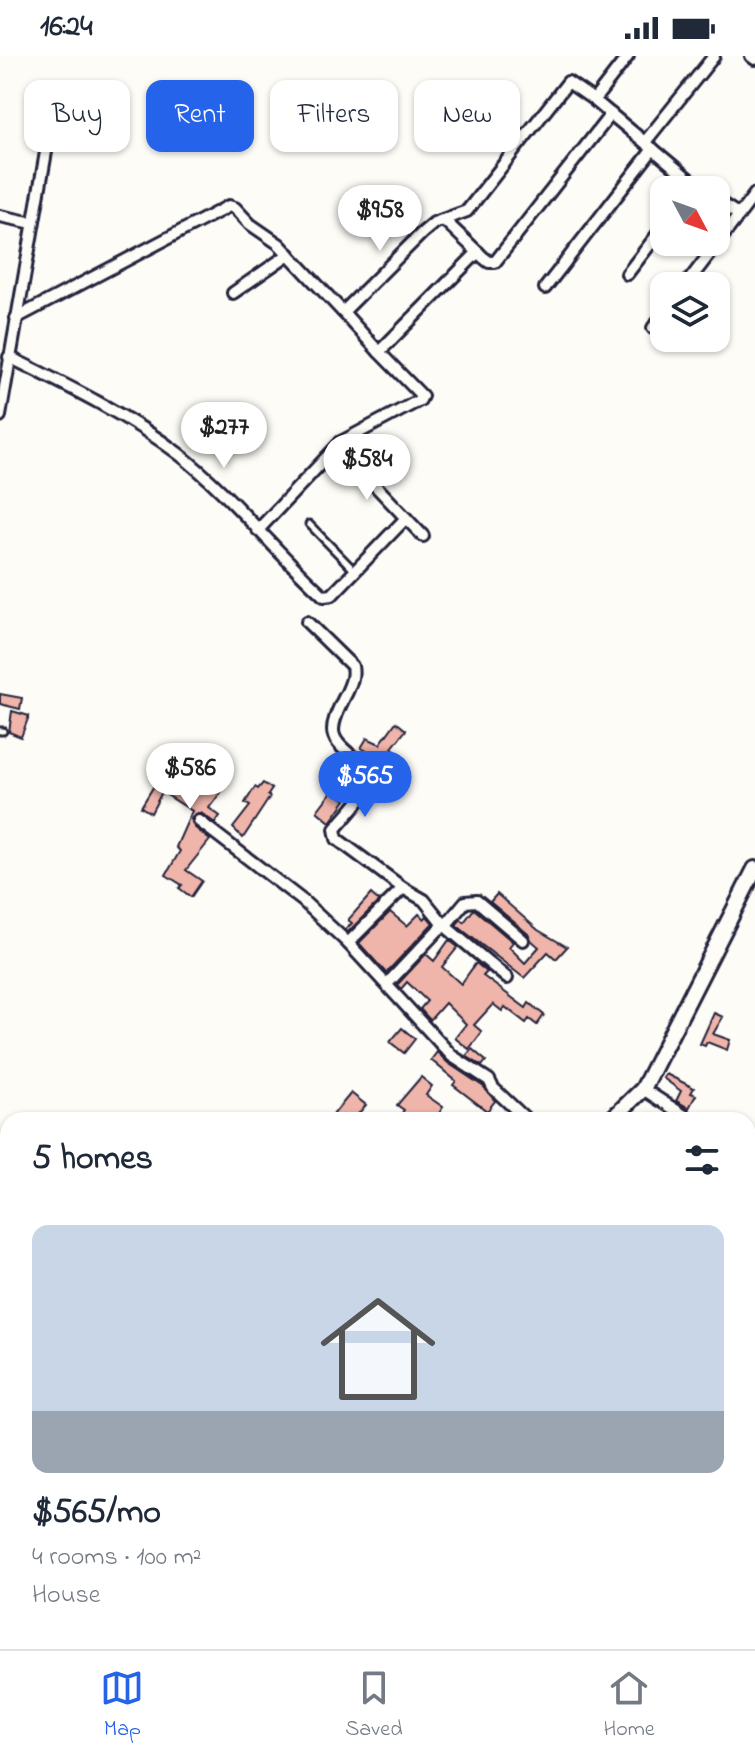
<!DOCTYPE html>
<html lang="en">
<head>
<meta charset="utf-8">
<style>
	body { margin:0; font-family:"Indie Flower",sans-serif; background:#f2f2f3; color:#1f2937; height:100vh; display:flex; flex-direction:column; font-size:30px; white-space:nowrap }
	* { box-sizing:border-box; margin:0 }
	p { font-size:26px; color:#747a83 }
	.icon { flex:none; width:44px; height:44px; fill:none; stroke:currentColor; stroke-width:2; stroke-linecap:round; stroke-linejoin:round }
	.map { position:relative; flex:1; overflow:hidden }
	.side { position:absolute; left:0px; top:1056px; width:756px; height:538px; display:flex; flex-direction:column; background:#fff; border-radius:24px 24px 0 0; box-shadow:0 2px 6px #0004 }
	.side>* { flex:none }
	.banner { position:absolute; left:24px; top:24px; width:708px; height:72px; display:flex; gap:16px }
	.needle { width:52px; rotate:131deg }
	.fabs { position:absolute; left:650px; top:120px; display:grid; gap:16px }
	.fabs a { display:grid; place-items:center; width:80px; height:80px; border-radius:16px; background:#fff; box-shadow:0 2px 6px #0004; font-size:40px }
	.price { position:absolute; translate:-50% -68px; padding:0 18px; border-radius:28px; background:#fff; color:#222; font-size:26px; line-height:52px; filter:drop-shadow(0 2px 4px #0008) }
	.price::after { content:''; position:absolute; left:50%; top:48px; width:24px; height:18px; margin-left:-12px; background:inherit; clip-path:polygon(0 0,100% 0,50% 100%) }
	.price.selected { background:#2563eb; color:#fff }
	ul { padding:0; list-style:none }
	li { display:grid; align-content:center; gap:16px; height:424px; padding:0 32px }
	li+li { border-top:2px solid #e0e1e3 }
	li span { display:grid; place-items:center; height:248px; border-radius:16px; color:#555 }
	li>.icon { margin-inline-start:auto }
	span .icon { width:144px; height:144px; fill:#fffc; stroke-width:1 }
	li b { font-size:34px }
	h2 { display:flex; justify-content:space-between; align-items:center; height:96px; padding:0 32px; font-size:34px }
	.pill { padding:0 28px; border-radius:16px; background:#fff; box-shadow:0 2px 6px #0004; font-size:28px; line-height:72px }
	.pill.selected { background:#2563eb; color:#fff }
	.status { display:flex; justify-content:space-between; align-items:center; height:56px; padding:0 40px; background:#fff; direction:ltr }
	.status svg { height:22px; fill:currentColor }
	.tabs { display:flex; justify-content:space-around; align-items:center; height:112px; border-top:2px solid #e0e1e3; background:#fff; font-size:22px; color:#747a83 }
	.tabs a { display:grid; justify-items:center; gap:4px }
	.tabs .selected { color:#2563eb }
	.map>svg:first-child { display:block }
	.building { fill:#f0b5aa; stroke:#22223b; stroke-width:2 }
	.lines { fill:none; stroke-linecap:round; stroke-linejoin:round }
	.lane-casing { stroke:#22223b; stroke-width:11 }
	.street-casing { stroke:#22223b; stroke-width:16 }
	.secondary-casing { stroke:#22223b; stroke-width:20 }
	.lane { stroke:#fdfcf7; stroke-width:5 }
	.street { stroke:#fdfcf7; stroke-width:10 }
	.secondary { stroke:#fdfcf7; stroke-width:14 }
</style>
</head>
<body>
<div class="status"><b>16:24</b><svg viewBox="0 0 49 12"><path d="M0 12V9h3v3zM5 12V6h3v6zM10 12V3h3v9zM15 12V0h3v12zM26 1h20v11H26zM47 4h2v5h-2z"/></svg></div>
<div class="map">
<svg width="755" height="1593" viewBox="0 0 755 1593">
	<rect width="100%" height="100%" fill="#fdfcf7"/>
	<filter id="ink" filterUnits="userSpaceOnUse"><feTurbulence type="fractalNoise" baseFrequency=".0125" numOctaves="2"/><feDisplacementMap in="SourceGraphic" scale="16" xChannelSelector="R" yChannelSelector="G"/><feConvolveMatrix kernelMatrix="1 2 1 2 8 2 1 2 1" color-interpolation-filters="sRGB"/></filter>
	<g filter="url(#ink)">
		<g class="building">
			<polygon points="0,638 22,642 20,653 0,648"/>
			<polygon points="12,655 29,660 21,681 9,676"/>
			<polygon points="396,666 406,674 392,692 395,694 384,709 379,705 377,708 369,703 372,698 361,692 367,682 380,688"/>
			<polygon points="218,696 232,707 218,729 217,733 221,736 209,752 220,760 215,767 201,757 195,758 191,763 194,771 210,784 186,814 202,825 191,841 179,832 182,829 166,819 180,795 176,791 192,755 162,736 151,757 141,751 171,702 200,720"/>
			<polygon points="343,703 359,716 353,724 337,711"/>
			<polygon points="263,727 272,733 268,739 270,741 243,782 233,772 250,750 245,747 255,731 258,733"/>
			<polygon points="333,734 346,744 330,766 317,755"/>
			<polygon points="371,838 379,845 348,876 345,874 352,867 348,864"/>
			<polygon points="497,838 538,874 567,891 556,903 548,896 524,922 456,869 461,863 464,866 474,853 513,886 509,891 525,907 539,891 531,884 528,878 490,846"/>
			<polygon points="390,856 407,870 419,858 424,863 427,860 433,867 386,917 359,887"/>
			<polygon points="449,884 458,891 442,911 461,928 476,907 487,916 483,920 526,952 529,947 544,959 537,969 529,963 526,967 505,951 502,955 493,948 474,969 482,976 469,993 455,982 466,968 445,947 430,964 420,953 427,945 407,926 401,933 397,929 426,898 434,905"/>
			<polygon points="714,957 723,961 713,978 730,984 727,994 707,986 705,990 700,988"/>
			<polygon points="402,972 415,983 404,997 390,986"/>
			<polygon points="472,993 486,1005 482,1010 466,1000"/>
			<polygon points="437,996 448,1007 484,1031 495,1045 487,1055 453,1029 456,1025 431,1004"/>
			<polygon points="666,1018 694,1032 691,1037 696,1039 689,1052 676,1045 681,1035 663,1022"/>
			<polygon points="421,1021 432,1030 426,1039 443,1051 435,1064 397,1064 404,1054 397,1049"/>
			<polygon points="351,1037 366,1049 353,1064 337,1064 332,1060"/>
		</g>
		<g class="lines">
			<defs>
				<g id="lane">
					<polyline points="309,468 354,514"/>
					<polyline points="0,675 3,675"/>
				</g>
				<g id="street">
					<polyline points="751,0 755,3"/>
					<polyline points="594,44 628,0"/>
					<polyline points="645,86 714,0"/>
					<polyline points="716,144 739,159"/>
					<polyline points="0,160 33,167"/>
					<polyline points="444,164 484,202 489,206 495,206 611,58"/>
					<polyline points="627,218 664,170"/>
					<polyline points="685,230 755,138"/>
					<polyline points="545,232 653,93"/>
					<polyline points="233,237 289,198"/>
					<polyline points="343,256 379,296"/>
					<polyline points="16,262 229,150 235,152 250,168 279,188 343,256 422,177 434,167 467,155 568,26 594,44 702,134"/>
					<polyline points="653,272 664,257"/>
					<path d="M 9,301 C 66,329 128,359 179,398 C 233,440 274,495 324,540 L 332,539 L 406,462"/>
					<polyline points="0,360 50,73"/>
					<polyline points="341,386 368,422 423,480"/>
					<polyline points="258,474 341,386 420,344 422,340 379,296 478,196"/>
					<path d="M 307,566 L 352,610 C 354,620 351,627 347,636 C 322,684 331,682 370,715 C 371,737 349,756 335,773 L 337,783 L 403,832 L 424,844 L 445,870 L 438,874 L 387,928"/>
					<polyline points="199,765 303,845 348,887 452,1000 489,1024 493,1032 527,1064"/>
					<polyline points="348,887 403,832"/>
					<polyline points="507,922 445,870 465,846 477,845 523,884"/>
					<polyline points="643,1033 691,1064"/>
					<polyline points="748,1097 755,1100"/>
					<polyline points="0,1106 8,1111"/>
					<polyline points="0,1342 8,1348"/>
					<polyline points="241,1593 244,1586"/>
				</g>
				<g id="secondary">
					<polyline points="611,1064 643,1033 755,813"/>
					<polyline points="0,1276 8,1273"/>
				</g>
			</defs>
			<use href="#lane" class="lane-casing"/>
			<use href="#street" class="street-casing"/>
			<use href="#secondary" class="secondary-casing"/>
			<use href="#lane" class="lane"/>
			<use href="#street" class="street"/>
			<use href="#secondary" class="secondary"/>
		</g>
	</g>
</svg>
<div class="fabs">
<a><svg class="needle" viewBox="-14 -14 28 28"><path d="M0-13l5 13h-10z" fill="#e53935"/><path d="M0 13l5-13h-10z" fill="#747a83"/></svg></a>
<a><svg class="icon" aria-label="layers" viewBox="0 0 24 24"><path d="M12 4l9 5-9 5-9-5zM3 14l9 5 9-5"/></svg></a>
</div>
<b class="price" style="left:380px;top:197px">$958</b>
<b class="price" style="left:224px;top:414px">$277</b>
<b class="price" style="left:367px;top:446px">$584</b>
<b class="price" style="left:190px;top:755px">$586</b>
<b class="price selected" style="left:365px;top:763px">$565</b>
<div class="banner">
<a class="pill">Buy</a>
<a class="pill selected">Rent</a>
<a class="pill">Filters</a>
<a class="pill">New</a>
</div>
<section class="side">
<h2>5 homes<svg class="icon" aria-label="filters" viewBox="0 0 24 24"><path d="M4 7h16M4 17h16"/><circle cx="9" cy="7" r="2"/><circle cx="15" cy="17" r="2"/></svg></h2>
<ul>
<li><span style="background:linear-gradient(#c9d6e8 75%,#9aa5b1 0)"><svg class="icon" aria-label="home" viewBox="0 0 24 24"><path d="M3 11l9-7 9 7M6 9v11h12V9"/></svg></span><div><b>$565/mo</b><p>4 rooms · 100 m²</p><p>House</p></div></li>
</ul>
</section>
</div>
<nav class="tabs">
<a class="selected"><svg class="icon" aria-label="map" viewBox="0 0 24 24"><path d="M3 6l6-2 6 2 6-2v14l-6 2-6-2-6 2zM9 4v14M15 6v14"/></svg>Map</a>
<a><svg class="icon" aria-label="saved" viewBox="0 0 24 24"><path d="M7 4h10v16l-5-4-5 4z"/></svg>Saved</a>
<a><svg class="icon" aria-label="home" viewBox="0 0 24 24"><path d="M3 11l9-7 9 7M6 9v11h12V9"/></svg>Home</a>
</nav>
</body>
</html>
